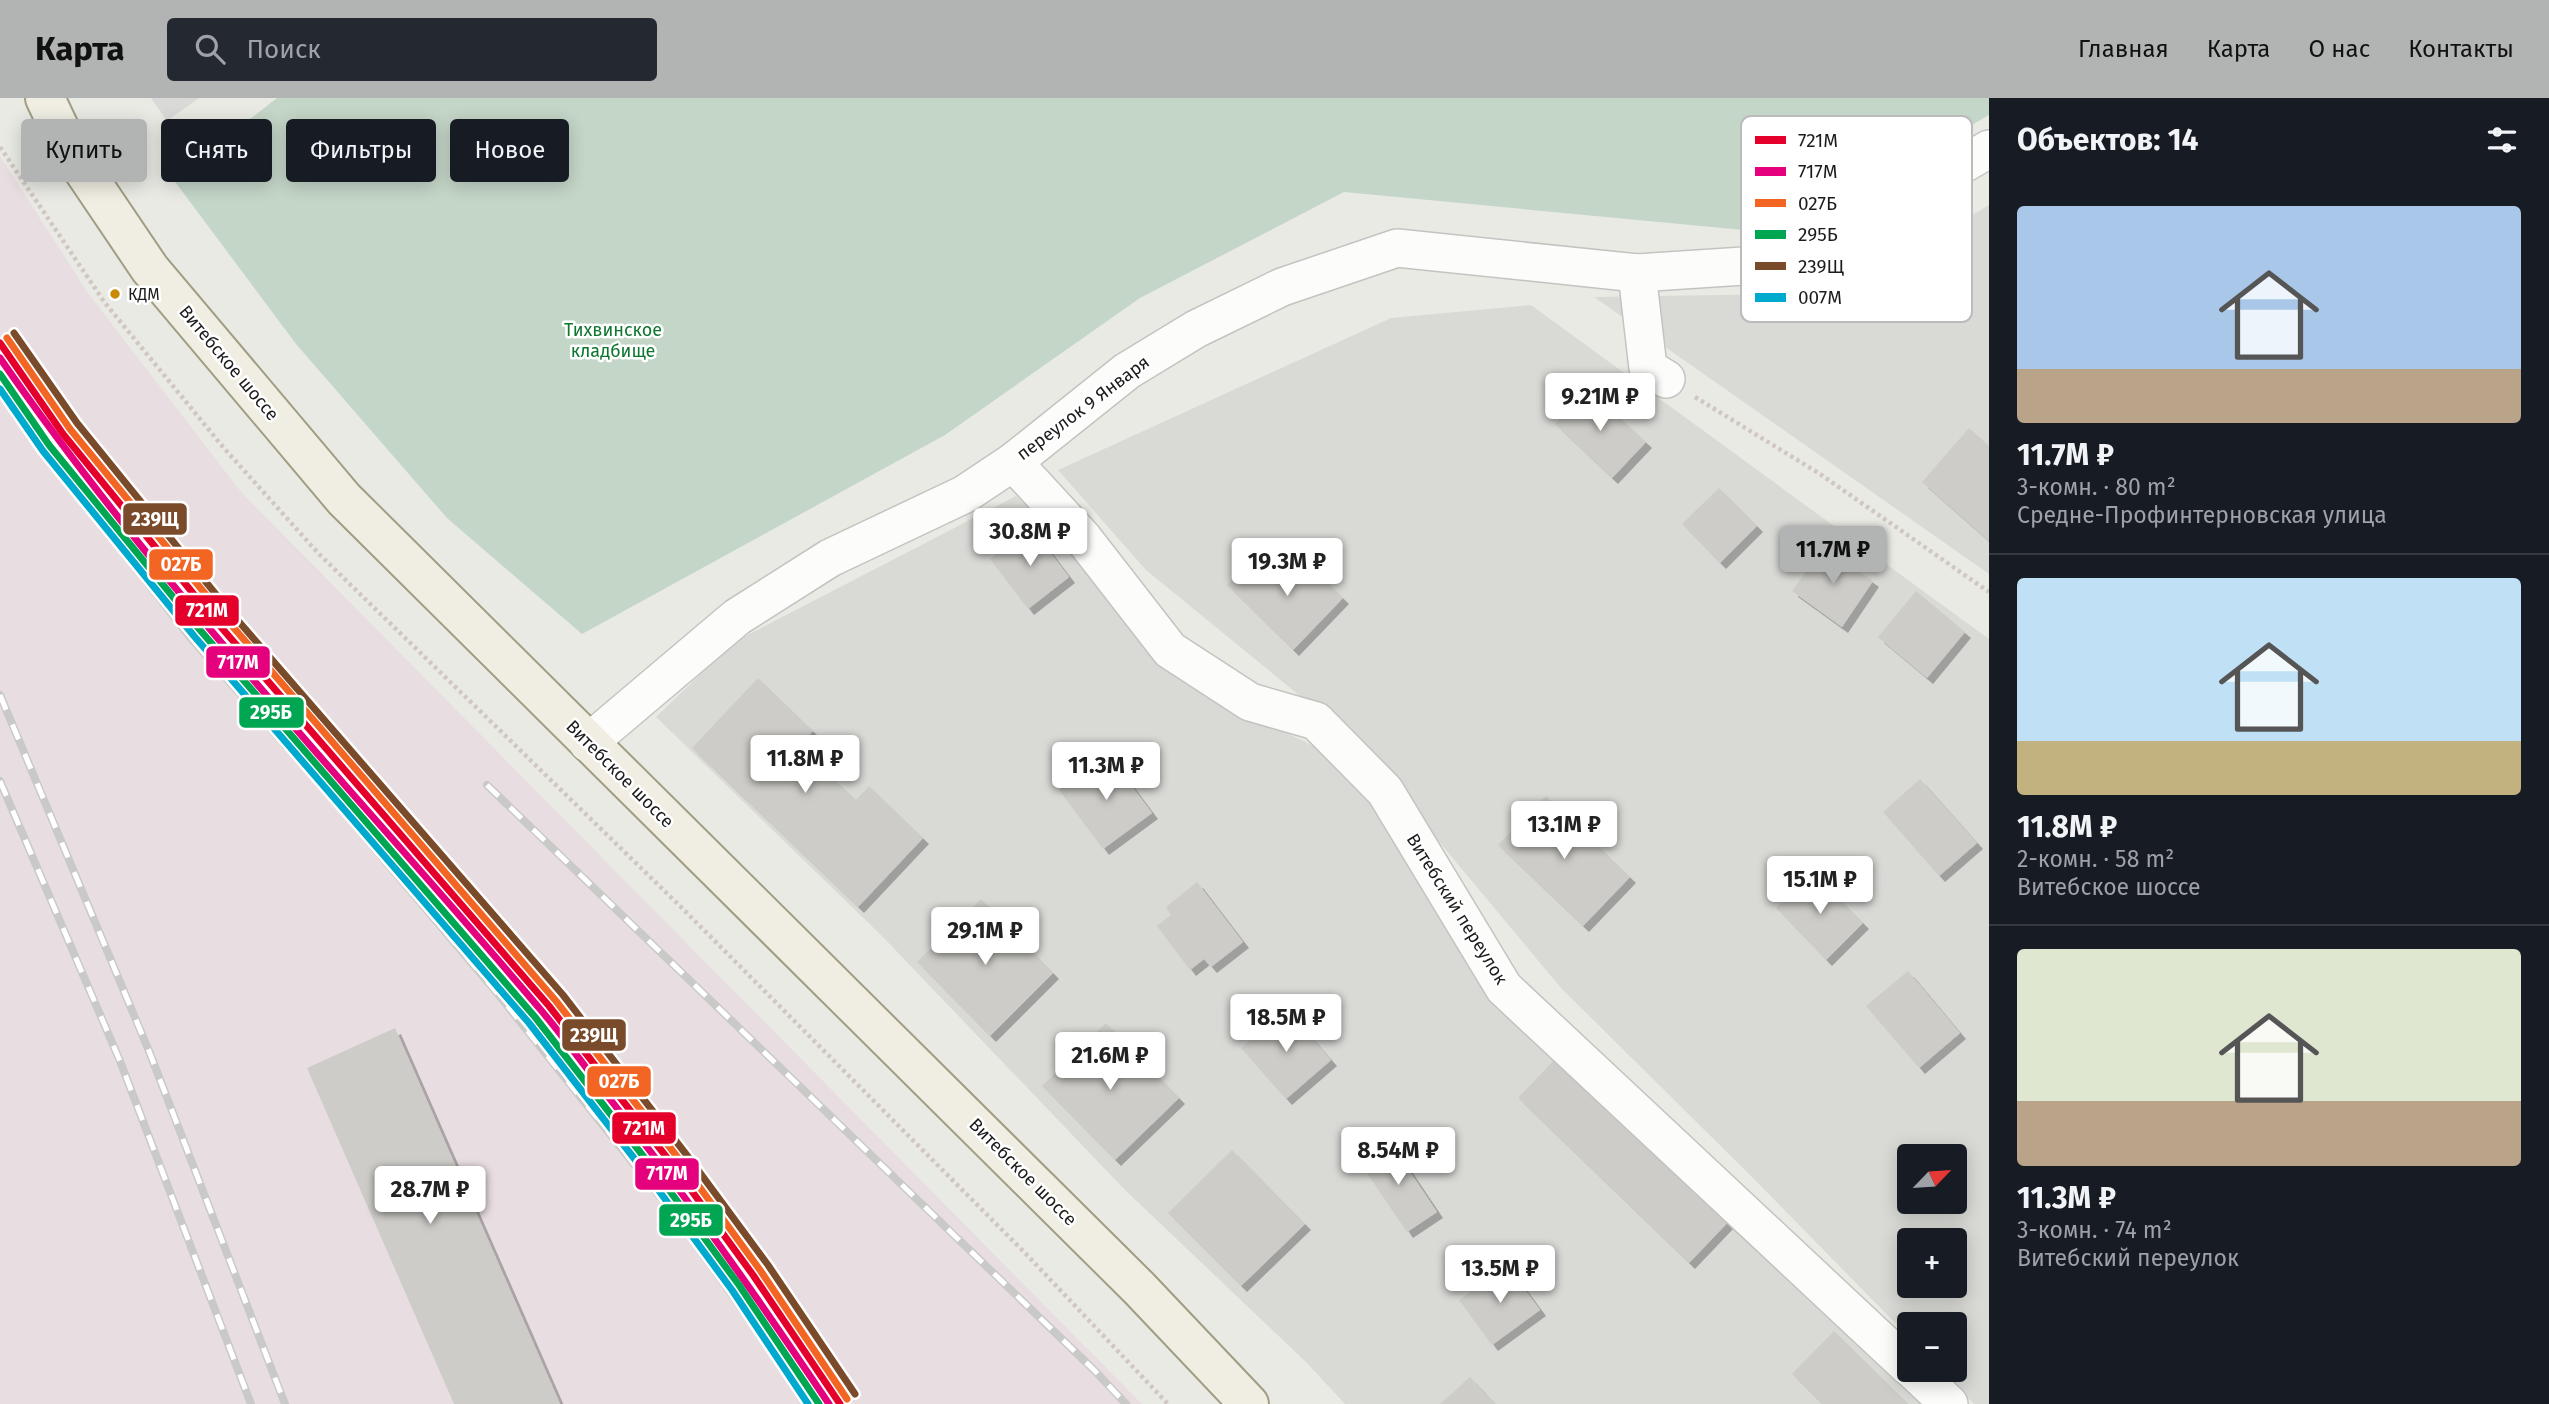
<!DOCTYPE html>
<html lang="ru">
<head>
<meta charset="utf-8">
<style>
	body { margin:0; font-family:"Fira Sans",sans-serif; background:#242831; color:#f1f3f6; height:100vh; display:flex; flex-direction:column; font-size:26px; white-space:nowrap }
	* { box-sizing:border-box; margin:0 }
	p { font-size:23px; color:#9ea1a6 }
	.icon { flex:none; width:38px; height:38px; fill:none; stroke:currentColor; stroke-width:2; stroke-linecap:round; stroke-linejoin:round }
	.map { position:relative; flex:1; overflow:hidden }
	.details { display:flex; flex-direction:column; background:#171b24; width:560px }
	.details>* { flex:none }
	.banner { position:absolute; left:21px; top:21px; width:665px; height:63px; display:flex; gap:14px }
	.needle { width:46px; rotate:65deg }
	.controls { position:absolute; left:1897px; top:1046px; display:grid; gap:14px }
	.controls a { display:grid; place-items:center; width:70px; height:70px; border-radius:7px; background:#171b24; box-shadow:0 4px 18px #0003; font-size:35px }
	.price { position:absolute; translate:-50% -60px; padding:0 16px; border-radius:7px; background:#fff; color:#222; font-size:23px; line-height:46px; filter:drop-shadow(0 2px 4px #0008) }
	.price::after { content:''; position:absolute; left:50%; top:42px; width:21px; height:16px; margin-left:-10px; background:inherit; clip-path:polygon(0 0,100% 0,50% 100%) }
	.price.selected { background:#b2b3b3; color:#111 }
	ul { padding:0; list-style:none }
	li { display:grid; align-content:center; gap:14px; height:371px; padding:0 28px }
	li+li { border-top:2px solid #363941 }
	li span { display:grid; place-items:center; height:217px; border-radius:7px; color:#555 }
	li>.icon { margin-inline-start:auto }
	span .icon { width:126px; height:126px; fill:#fffc; stroke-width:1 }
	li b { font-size:30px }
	h2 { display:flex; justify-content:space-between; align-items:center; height:84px; padding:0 28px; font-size:30px }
	.chip { padding:0 24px; border-radius:7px; background:#171b24; box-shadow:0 4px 18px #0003; font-size:24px; line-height:63px }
	.chip.selected { background:#b2b3b3; color:#111 }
	header { display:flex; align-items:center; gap:42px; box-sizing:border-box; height:98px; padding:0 35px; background:#b2b3b3; color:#111 }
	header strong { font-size:33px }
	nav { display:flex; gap:38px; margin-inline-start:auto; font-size:24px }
	.search { width:490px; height:63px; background:#242831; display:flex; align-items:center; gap:18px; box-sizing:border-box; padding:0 24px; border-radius:7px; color:#9ea1a6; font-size:26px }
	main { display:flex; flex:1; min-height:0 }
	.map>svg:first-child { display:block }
	.residential { fill:#d9d9d6; fill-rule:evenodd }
	.industrial { fill:#e8dee2 }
	.cemetery { fill:#c4d6c8 }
	.parking { fill:#d9d9d7 }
	.building { fill:#cdccc8; filter:url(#shadow) }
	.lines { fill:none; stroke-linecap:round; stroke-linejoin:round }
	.minor-casing { stroke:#c3c3c1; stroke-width:40 }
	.primary-casing { stroke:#a09d83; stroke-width:42 }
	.path { stroke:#d1c7c2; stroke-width:4.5; stroke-dasharray:3.5 3.5; stroke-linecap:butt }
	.minor { stroke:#fcfcfb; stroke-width:37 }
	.primary { stroke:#f0ede3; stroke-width:38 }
	.rail-casing { stroke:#c9c9c8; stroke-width:8 }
	.rail { stroke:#fff; stroke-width:5; stroke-dasharray:16; stroke-linecap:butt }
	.rail-1-casing { stroke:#fff; stroke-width:12 }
	.rail-2-casing { stroke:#fff; stroke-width:12 }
	.rail-3-casing { stroke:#fff; stroke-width:12 }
	.rail-4-casing { stroke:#fff; stroke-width:12 }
	.rail-5-casing { stroke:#fff; stroke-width:12 }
	.rail-6-casing { stroke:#fff; stroke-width:12 }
	.rail-1 { stroke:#e4002b; stroke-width:7 }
	.rail-2 { stroke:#e5007d; stroke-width:7 }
	.rail-3 { stroke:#f26522; stroke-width:7 }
	.rail-4 { stroke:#00a651; stroke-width:7 }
	.rail-5 { stroke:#7a4b2a; stroke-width:7 }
	.rail-6 { stroke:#00a9ce; stroke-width:7 }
	.bus-dot { fill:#cb8a06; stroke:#fff; stroke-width:2.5 }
	.labels { text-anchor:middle; stroke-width:5; stroke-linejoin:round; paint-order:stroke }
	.bus-label { font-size:16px; fill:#1c1c1c; stroke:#fff; text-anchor:start }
	.park-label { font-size:18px; fill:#0e762f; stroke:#fff }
	.street-label { font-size:18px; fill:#1c1c1c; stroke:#fff }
	.key { fill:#fff; stroke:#bbb; stroke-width:2 }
	.key-label { font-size:19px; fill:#1c1c1c }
	.line-badge { stroke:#fff; stroke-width:2.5 }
	.badge-label { font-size:19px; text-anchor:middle; font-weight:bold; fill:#fff }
</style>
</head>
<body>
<header>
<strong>Карта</strong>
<div class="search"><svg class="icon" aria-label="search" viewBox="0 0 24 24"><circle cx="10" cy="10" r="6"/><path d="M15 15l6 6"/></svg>Поиск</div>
<nav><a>Главная</a><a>Карта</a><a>О нас</a><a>Контакты</a></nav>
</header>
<main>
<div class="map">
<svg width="1989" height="1306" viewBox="0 0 1989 1306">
	<defs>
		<filter id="shadow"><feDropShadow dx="6" dy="6" stdDeviation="0" flood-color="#0004"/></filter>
	</defs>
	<rect width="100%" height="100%" fill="#eaeae5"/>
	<g class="residential">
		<polygon points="1989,107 1989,476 1594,199 1843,195"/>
		<path d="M 1531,207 L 1989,541 L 1989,1306 L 1974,1306 L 1941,1272 L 1955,1272 L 1955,1227 L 1909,1227 L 1909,1239 L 1751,1078 L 1561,890 L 1410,709 L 1300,598 L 1146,472 L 1058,372 L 1391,220 ZM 1909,1059 L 1955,1059 L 1955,1104 L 1909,1104 ZM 1909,1143 L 1955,1143 L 1955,1188 L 1909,1188 Z"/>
		<polygon points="1016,398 1130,507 1211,598 1322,652 1376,706 1514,902 1926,1306 1345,1306 1305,1263 1124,1091 881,837 656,619 734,544"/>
	</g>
	<polygon class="industrial" points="0,58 88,195 242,395 1142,1306 0,1306"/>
	<polygon class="cemetery" points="277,0 1989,0 1989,17 1784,136 1344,94 1140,200 945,337 582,536 447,420 296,246 173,81"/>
	<polygon class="parking" points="151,0 199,0 167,23"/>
	<g class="building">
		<polygon points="1588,290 1646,344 1612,380 1555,326"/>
		<polygon points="1969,330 1989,348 1989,443 1922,384"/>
		<polygon points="1719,390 1757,428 1720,465 1682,426"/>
		<polygon points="1031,429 1069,479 1028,511 990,461"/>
		<polygon points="1824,448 1873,483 1842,529 1792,493"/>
		<polygon points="1297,455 1343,500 1293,552 1227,487 1252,461 1272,480"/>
		<polygon points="1916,493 1965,534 1927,580 1878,539"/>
		<polygon points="758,580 813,633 799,648 856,702 869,688 923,740 858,809 692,650"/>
		<polygon points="1108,656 1152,715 1103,751 1059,692"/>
		<polygon points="1920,681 1977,745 1939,778 1883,714"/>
		<polygon points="1546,698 1630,779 1583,828 1498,747"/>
		<polygon points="1813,774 1863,825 1826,862 1776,810"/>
		<polygon points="1197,784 1243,844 1211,869 1204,861 1190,872 1157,828 1171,817 1166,809"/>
		<polygon points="981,801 1053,875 990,938 917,864"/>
		<polygon points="1908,873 1960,935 1919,970 1866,908"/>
		<polygon points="1286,910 1331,962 1286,1001 1241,950"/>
		<polygon points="1106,925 1179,1000 1115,1062 1042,988"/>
		<polygon points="395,930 560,1306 454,1306 307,970"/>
		<polygon points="1558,958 1729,1123 1689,1165 1518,1000"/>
		<polygon points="1390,1044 1437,1114 1407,1134 1360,1065"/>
		<polygon points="1232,1052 1305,1126 1241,1188 1168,1115"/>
		<polygon points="1507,1167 1540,1212 1492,1247 1459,1202"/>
		<polygon points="1834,1233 1908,1306 1822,1306 1792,1276"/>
		<polygon points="1470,1279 1495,1306 1440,1306"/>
	</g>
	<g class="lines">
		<defs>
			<g id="minor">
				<polyline points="1637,175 1648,270 1666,281"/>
				<polyline points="1013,364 1083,440 1170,552 1250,604 1316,623 1385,693 1504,890 1909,1269"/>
				<polyline points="588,645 737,519 830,460 965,396 1013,364 1127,273 1196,231 1282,189 1397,150 1637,175 1774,166 1825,146 1989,51"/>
				<polyline points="1913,1272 1949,1306"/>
			</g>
			<polyline id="primary" points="45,0 69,51 150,171 344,401 1139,1190 1249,1306"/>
		</defs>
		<use href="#minor" class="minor-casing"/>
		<use href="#primary" class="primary-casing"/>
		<g class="path">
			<polyline points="0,49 105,205 223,349 318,455 682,810 1026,1156 1168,1306"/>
			<polyline points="1695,299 1820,376 1989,494"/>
		</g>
		<use href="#minor" class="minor"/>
		<use href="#primary" class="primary"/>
		<defs>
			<g id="rail">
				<polyline points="0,290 43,351 190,539 327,694 498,896 674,1116 771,1251 805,1306"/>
				<polyline points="0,597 149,953 285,1306"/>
				<polyline points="0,683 120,963 251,1306"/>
				<polyline points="487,687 1094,1272 1126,1306"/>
			</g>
		</defs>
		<use href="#rail" class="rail-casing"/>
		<use href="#rail" class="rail"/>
		<defs>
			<polyline id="rail-1" points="0,245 63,336 214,521 549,908 675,1070 753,1177 840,1306"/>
			<path id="rail-2" d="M 0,260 C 160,492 358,696 540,911 C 563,938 584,967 606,996 C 685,1096 758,1200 829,1306"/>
			<polyline id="rail-3" points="7,240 70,331 221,515 556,903 682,1065 760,1172 847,1301"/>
			<polyline id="rail-4" points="0,276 49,347 200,532 535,919 661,1081 739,1187 819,1306"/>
			<polyline id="rail-5" points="14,235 77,325 227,510 563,897 689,1060 768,1167 855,1296"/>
			<polyline id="rail-6" points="0,291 43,353 194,538 529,925 654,1086 732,1192 808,1306"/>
		</defs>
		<use href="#rail-1" class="rail-1-casing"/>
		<use href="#rail-2" class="rail-2-casing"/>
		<use href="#rail-3" class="rail-3-casing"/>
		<use href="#rail-4" class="rail-4-casing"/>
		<use href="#rail-5" class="rail-5-casing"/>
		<use href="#rail-6" class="rail-6-casing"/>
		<use href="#rail-1" class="rail-1"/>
		<use href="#rail-2" class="rail-2"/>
		<use href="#rail-3" class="rail-3"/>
		<use href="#rail-4" class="rail-4"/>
		<use href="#rail-5" class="rail-5"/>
		<use href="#rail-6" class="rail-6"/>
	</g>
	<circle class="bus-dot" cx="115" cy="196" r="6"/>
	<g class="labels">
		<g class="bus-label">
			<text x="128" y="202">КДМ</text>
		</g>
		<g class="park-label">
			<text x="613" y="238">Тихвинское<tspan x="613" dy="21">кладбище</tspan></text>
		</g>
		<g class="street-label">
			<text transform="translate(229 265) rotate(50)" y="6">Витебское шоссе</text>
			<text transform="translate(1083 310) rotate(-37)" y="6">переулок 9 Января</text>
			<text transform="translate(620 676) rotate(45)" y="6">Витебское шоссе</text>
			<text transform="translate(1457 811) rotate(58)" y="6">Витебский переулок</text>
			<text transform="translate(1023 1074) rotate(45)" y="6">Витебское шоссе</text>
		</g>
	</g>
	<rect x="1741" y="18" width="231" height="206" rx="10" class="key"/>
	<rect x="1755" y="38" width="31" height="8" fill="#e4002b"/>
	<rect x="1755" y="69" width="31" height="9" fill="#e5007d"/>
	<rect x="1755" y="101" width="31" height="8" fill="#f26522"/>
	<rect x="1755" y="132" width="31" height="9" fill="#00a651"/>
	<rect x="1755" y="164" width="31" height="8" fill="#7a4b2a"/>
	<rect x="1755" y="195" width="31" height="9" fill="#00a9ce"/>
	<g class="key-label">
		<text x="1798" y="49">721М</text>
		<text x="1798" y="80">717М</text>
		<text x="1798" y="112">027Б</text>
		<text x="1798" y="143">295Б</text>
		<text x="1798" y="175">239Щ</text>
		<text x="1798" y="206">007М</text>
	</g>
	<g class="line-badge">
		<rect x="122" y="404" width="66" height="34" rx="7" fill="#7a4b2a"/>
		<rect x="148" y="450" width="66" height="33" rx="7" fill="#f26522"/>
		<rect x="174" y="496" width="66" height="33" rx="7" fill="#e4002b"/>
		<rect x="205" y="547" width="66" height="34" rx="7" fill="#e5007d"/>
		<rect x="238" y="598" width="67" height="33" rx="7" fill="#00a651"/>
		<rect x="561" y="920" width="66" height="34" rx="7" fill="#7a4b2a"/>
		<rect x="586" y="967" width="66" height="33" rx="7" fill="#f26522"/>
		<rect x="611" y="1013" width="66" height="34" rx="7" fill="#e4002b"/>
		<rect x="634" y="1059" width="66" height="34" rx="7" fill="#e5007d"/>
		<rect x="658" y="1105" width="66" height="34" rx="7" fill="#00a651"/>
	</g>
	<g class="badge-label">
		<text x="155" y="428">239Щ</text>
		<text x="181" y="473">027Б</text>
		<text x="207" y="519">721М</text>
		<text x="238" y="571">717М</text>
		<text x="271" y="621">295Б</text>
		<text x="594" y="944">239Щ</text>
		<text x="619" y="990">027Б</text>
		<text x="644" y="1037">721М</text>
		<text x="667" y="1082">717М</text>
		<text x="691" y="1129">295Б</text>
	</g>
</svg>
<div class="controls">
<a><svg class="needle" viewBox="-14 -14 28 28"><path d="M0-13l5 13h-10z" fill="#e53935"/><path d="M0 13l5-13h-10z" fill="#9ea1a6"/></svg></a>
<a>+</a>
<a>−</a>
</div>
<b class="price" style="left:1600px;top:335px">9.21M ₽</b>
<b class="price" style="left:1030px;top:470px">30.8M ₽</b>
<b class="price selected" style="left:1833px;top:488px">11.7M ₽</b>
<b class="price" style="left:1287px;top:500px">19.3M ₽</b>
<b class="price" style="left:805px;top:697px">11.8M ₽</b>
<b class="price" style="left:1106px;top:704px">11.3M ₽</b>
<b class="price" style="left:1564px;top:763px">13.1M ₽</b>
<b class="price" style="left:1820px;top:818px">15.1M ₽</b>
<b class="price" style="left:985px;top:869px">29.1M ₽</b>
<b class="price" style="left:1286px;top:956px">18.5M ₽</b>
<b class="price" style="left:1110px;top:994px">21.6M ₽</b>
<b class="price" style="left:1398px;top:1089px">8.54M ₽</b>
<b class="price" style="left:430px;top:1128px">28.7M ₽</b>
<b class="price" style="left:1500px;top:1207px">13.5M ₽</b>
<div class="banner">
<a class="chip selected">Купить</a>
<a class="chip">Снять</a>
<a class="chip">Фильтры</a>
<a class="chip">Новое</a>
</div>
</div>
<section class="details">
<h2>Объектов: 14<svg class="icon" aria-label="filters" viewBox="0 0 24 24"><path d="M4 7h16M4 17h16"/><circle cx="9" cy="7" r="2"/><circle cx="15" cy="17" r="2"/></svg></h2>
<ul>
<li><span style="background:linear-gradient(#a9c7e8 75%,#b9a48a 0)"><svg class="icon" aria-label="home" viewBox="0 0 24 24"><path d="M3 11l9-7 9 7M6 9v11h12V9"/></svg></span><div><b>11.7M ₽</b><p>3-комн. · 80 m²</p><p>Средне-Профинтерновская улица</p></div></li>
<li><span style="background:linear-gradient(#bfe0f5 75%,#c2b280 0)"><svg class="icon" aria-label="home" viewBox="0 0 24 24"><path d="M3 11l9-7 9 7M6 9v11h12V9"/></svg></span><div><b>11.8M ₽</b><p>2-комн. · 58 m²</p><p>Витебское шоссе</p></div></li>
<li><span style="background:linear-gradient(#dfe7d0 70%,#b9a48a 0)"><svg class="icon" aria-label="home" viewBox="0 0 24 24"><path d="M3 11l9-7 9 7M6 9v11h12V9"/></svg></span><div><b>11.3M ₽</b><p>3-комн. · 74 m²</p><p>Витебский переулок</p></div></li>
</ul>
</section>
</main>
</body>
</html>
